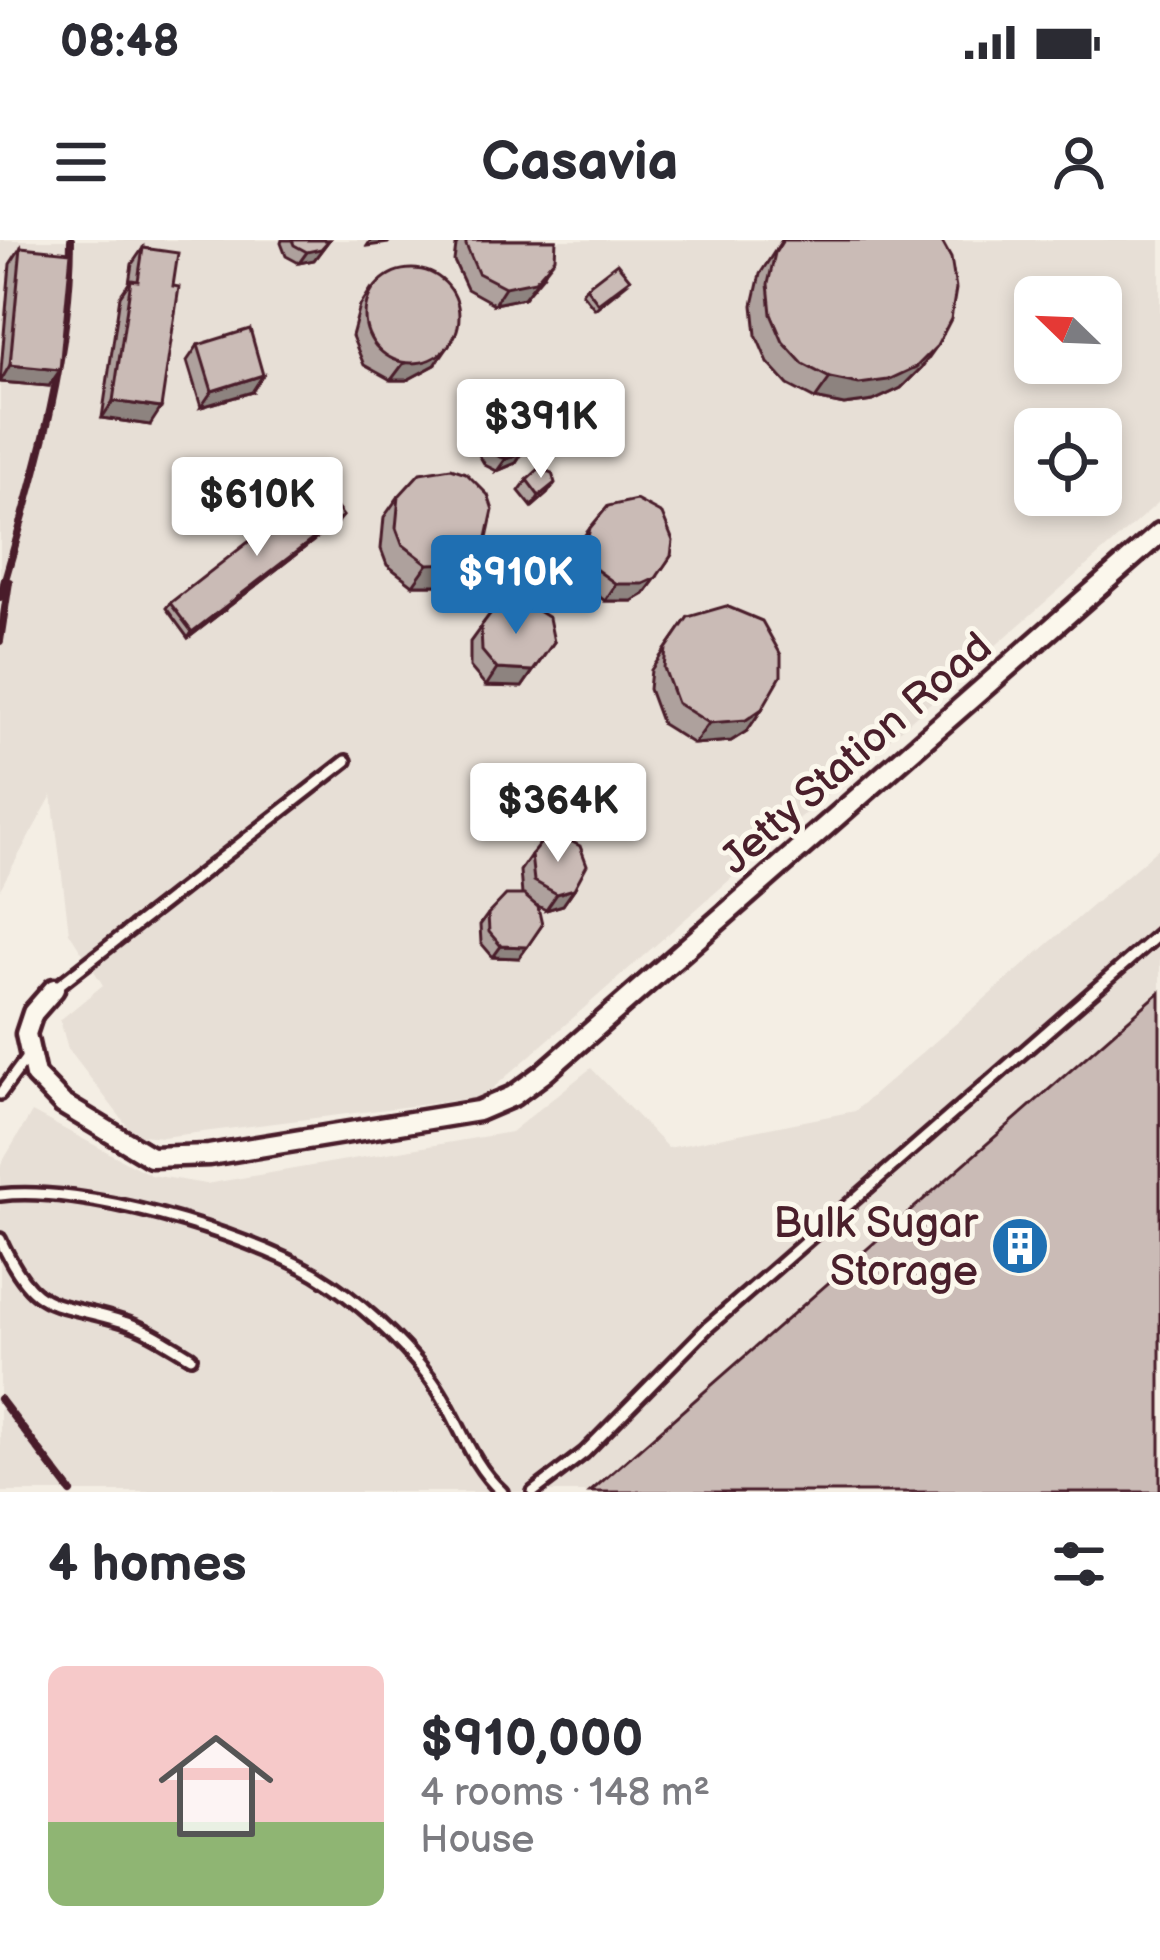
<!DOCTYPE html>
<html lang="en">
<head>
<meta charset="utf-8">
<style>
	body { margin:0; font-family:"Balsamiq Sans",sans-serif; background:#f2f2f3; color:#2b2b33; height:100vh; display:flex; flex-direction:column; font-size:45px; white-space:nowrap }
	* { box-sizing:border-box; margin:0 }
	p { font-size:39px; color:#7c7c81 }
	.icon { flex:none; width:66px; height:66px; fill:none; stroke:currentColor; stroke-width:2; stroke-linecap:round; stroke-linejoin:round }
	.map { position:relative; height:1252px; overflow:hidden }
	.panel { display:flex; flex-direction:column; background:#fff; flex:1 }
	.panel>* { flex:none }
	.needle { width:78px; rotate:293deg }
	.controls { position:absolute; left:1014px; top:36px; display:grid; gap:24px }
	.controls a { display:grid; place-items:center; width:108px; height:108px; border-radius:18px; background:#fff; box-shadow:0 6px 18px #0003; font-size:60px }
	.price { position:absolute; translate:-50% -102px; padding:0 27px; border-radius:12px; background:#fff; color:#222; font-size:39px; line-height:78px; filter:drop-shadow(0 3px 6px #0008) }
	.price::after { content:''; position:absolute; left:50%; top:72px; width:36px; height:27px; margin-left:-18px; background:inherit; clip-path:polygon(0 0,100% 0,50% 100%) }
	.price.selected { background:#1f6fb2; color:#fff }
	ul { padding:0; list-style:none }
	li { display:flex; align-items:center; gap:36px; height:300px; padding:0 48px }
	li+li { border-top:3px solid #e1e1e2 }
	li span { display:grid; place-items:center; flex:none; width:336px; height:240px; border-radius:18px; color:#555 }
	li>.icon { margin-inline-start:auto }
	span .icon { width:144px; height:144px; fill:#fffc; stroke-width:1 }
	li b { font-size:51px }
	h2 { display:flex; justify-content:space-between; align-items:center; height:144px; padding:0 48px; font-size:51px }
	.status { display:flex; justify-content:space-between; align-items:center; height:84px; padding:0 60px; background:#fff; direction:ltr }
	.status svg { height:33px; fill:currentColor }
	header { display:flex; justify-content:space-between; align-items:center; height:156px; padding:0 48px; background:#fff; font-size:54px; font-weight:600 }
	.map>svg:first-child { display:block }
	.built { fill:#e7dfd6; fill-rule:evenodd }
	.lines { fill:none; stroke-linecap:round; stroke-linejoin:round }
	.lane-casing { stroke:#4a1f2b; stroke-width:18 }
	.street-casing { stroke:#4a1f2b; stroke-width:27 }
	.lane { stroke:#fbf7ec; stroke-width:9 }
	.street { stroke:#fbf7ec; stroke-width:18 }
	.rail { stroke:#4a1f2b; stroke-width:8 }
	.wall { fill:#aea19d; stroke:#4a1f2b; stroke-width:3 }
	.shaded-wall { fill:#8d837f; stroke:#4a1f2b; stroke-width:3 }
	.building { fill:#cabbb6; stroke:#4a1f2b; stroke-width:3 }
	.labels { text-anchor:middle; stroke-width:10; stroke-linejoin:round; paint-order:stroke }
	.street-label { font-size:42px; fill:#4a1f2b; stroke:#fbf7ec }
	.poi-label { font-size:42px; fill:#4a1f2b; stroke:#fbf7ec; text-anchor:end }
</style>
</head>
<body>
<div class="status"><b>08:48</b><svg viewBox="0 0 49 12"><path d="M0 12V9h3v3zM5 12V6h3v6zM10 12V3h3v9zM15 12V0h3v12zM26 1h20v11H26zM47 4h2v5h-2z"/></svg></div>
<header><svg class="icon" aria-label="menu" viewBox="0 0 24 24"><path d="M4 6h16M4 12h16M4 18h16"/></svg>Casavia<svg class="icon" aria-label="person" viewBox="0 0 24 24"><circle cx="12" cy="8" r="4"/><path d="M4 21q1-7 8-7t8 7"/></svg></header>
<div class="map">
<svg width="1160" height="1252" viewBox="0 0 1160 1252">
	<rect width="100%" height="100%" fill="#f4eee4"/>
	<filter id="ink" filterUnits="userSpaceOnUse"><feTurbulence type="fractalNoise" baseFrequency=".00833" numOctaves="2"/><feDisplacementMap in="SourceGraphic" scale="24" xChannelSelector="R" yChannelSelector="G"/><feConvolveMatrix kernelMatrix="1 2 1 2 8 2 1 2 1" color-interpolation-filters="sRGB"/></filter>
	<g filter="url(#ink)">
		<g class="built">
			<path d="M 0,0 L 1160,0 L 1160,261 L 483,857 L 163,897 L 141,895 L 128,887 L 68,809 L 60,780 L 103,745 L 69,692 L 52,555 L 0,649 ZM 1035,57 L 1101,57 L 1101,123 L 1035,123 ZM 1035,189 L 1101,189 L 1101,255 L 1035,255 Z"/>
			<polygon points="1160,607 1160,1252 0,1252 0,926 32,872 151,935 206,944 511,892 591,828 668,908 855,871"/>
		</g>
		<g class="lines">
			<defs>
				<g id="lane">
					<polyline points="54,749 346,521"/>
					<polyline points="0,854 28,816"/>
					<path d="M 0,955 C 83,945 242,992 315,1034 C 358,1060 399,1098 430,1138 C 459,1176 466,1219 502,1252"/>
					<path d="M 0,999 C 36,1077 52,1059 124,1082 C 148,1089 169,1104 191,1117"/>
					<polyline points="533,1252 584,1213 708,1087 1160,693"/>
				</g>
				<polyline id="street" points="54,749 33,773 26,794 35,835 63,864 151,917 209,915 478,871 513,856 544,833 1160,293"/>
			</defs>
			<use href="#lane" class="lane-casing"/>
			<use href="#street" class="street-casing"/>
			<use href="#lane" class="lane"/>
			<use href="#street" class="street"/>
			<g class="rail">
				<path d="M 0,357 C 34,239 70,124 71,0"/>
				<polyline points="0,401 9,342"/>
				<polyline points="0,1159 71,1252"/>
			</g>
		</g>
		<g class="wall">
			<polygon points="282,0 329,0 314,20 299,23 286,16 281,3"/>
			<polygon points="460,0 556,0 544,34 524,58 494,64 467,49 454,21 456,6"/>
			<polygon points="782,0 922,127 901,148 873,161 844,165 815,159 788,145 768,123 756,95 753,65 760,34"/>
			<polygon points="21,7 49,146 0,142 10,24"/>
			<polygon points="143,8 150,185 102,178 120,56 129,43 132,24"/>
			<polygon points="626,44 595,69 582,53 586,47"/>
			<polygon points="371,49 435,125 407,140 391,140 364,125 352,96 360,66"/>
			<polygon points="198,105 252,152 201,167 187,121"/>
			<polygon points="492,183 523,212 516,223 497,231 485,225 478,213 484,194"/>
			<polygon points="527,240 547,254 532,267 519,251"/>
			<polygon points="399,256 486,302 472,323 446,345 413,345 387,325 381,309 384,277"/>
			<polygon points="339,281 188,398 166,368 170,363"/>
			<polygon points="590,288 671,316 644,354 632,361 605,361 583,344 576,318 578,304"/>
			<polygon points="496,366 554,402 522,447 486,446 470,427 470,402"/>
			<polygon points="688,377 762,469 747,491 731,501 694,504 662,484 649,449 651,430"/>
			<polygon points="531,615 574,649 563,665 546,670 534,664 542,685 519,718 493,717 481,703 480,685 488,674 522,655 520,631"/>
		</g>
		<g class="shaded-wall">
			<polygon points="329,0 314,20 299,23 307,12"/>
			<polygon points="371,0 390,0 388,3 367,6"/>
			<polygon points="555,18 524,58 494,64 505,47"/>
			<polygon points="937,106 922,127 901,148 873,161 844,165 815,159 830,138"/>
			<polygon points="446,109 435,125 407,140 391,140 403,124"/>
			<polygon points="10,125 60,130 49,146 0,142"/>
			<polygon points="263,135 252,152 201,167 212,151"/>
			<polygon points="113,161 161,168 150,185 102,178"/>
			<polygon points="523,212 516,223 497,231 505,220"/>
			<polygon points="555,243 547,254 532,267 539,256"/>
			<polygon points="343,276 339,281 188,398 192,392"/>
			<polygon points="486,302 472,323 446,345 413,345 428,324"/>
			<polygon points="656,338 644,354 632,361 605,361 616,344"/>
			<polygon points="497,429 533,431 522,447 486,446"/>
			<polygon points="762,469 747,491 731,501 694,504 709,483"/>
			<polygon points="574,649 563,665 546,670 557,654"/>
			<polygon points="501,706 527,707 519,718 493,717"/>
		</g>
		<g class="building">
			<polygon points="292,0 329,0 321,9 307,12 294,5"/>
			<polygon points="466,0 556,0 555,18 535,41 505,47 478,33 466,5"/>
			<polygon points="783,0 941,0 951,18 956,49 951,79 937,106 916,127 888,140 859,144 830,138 803,124 783,102 771,74 768,44 775,13"/>
			<polygon points="21,7 71,12 60,130 10,125"/>
			<polygon points="143,8 178,13 173,46 179,47 161,168 113,161 131,40 138,41"/>
			<polygon points="617,23 630,39 598,63 586,47"/>
			<circle cx="412" cy="76" r="47"/>
			<polygon points="250,89 263,135 212,151 198,105"/>
			<circle cx="507" cy="198" r="20"/>
			<polygon points="451,228 466,233 488,255 493,270 486,302 461,323 428,324 402,304 396,288 399,256 420,233"/>
			<polygon points="540,228 552,233 555,243 539,256 527,240"/>
			<polygon points="320,246 343,276 192,392 170,363"/>
			<polygon points="636,260 662,274 673,301 671,316 656,338 643,344 616,344 594,328 587,301 590,288 608,266"/>
			<polygon points="519,359 549,378 554,402 533,431 497,429 482,411 481,386 496,366"/>
			<polygon points="726,366 762,381 781,415 781,436 762,469 746,480 709,483 677,463 664,428 666,409 688,377"/>
			<polygon points="563,597 580,606 587,625 574,649 557,654 534,641 531,615 543,600"/>
			<polygon points="506,655 524,655 538,667 542,685 527,707 501,706 489,692 488,674"/>
			<polygon points="1160,752 1160,1252 590,1252"/>
		</g>
	</g>
	<defs>
		<symbol id="building-disc" viewBox="-11 -11 22 22"><circle r="9.5" fill="#1f6fb2" stroke="#fbf7ec"/><path d="M-4-6H4V6H1V3H-1V6H-4ZM-2.5-4.3h1.7v1.8h-1.7ZM.8-4.3h1.7v1.8H.8ZM-2.5-1h1.7V.8h-1.7ZM.8-1h1.7V.8H.8Z" fill="#fff"/></symbol>
	</defs>
	<g fill-rule="evenodd">
		<use href="#building-disc" x="987" y="973" width="66" height="66"/>
	</g>
	<g class="labels">
		<g class="street-label">
			<text transform="translate(855 512) rotate(-41)" y="15">Jetty Station Road</text>
		</g>
		<g class="poi-label">
			<text x="978" y="997">Bulk Sugar<tspan x="978" dy="48">Storage</tspan></text>
		</g>
	</g>
</svg>
<div class="controls">
<a><svg class="needle" viewBox="-14 -14 28 28"><path d="M0-13l5 13h-10z" fill="#e53935"/><path d="M0 13l5-13h-10z" fill="#7c7c81"/></svg></a>
<a><svg class="icon" aria-label="locate" viewBox="0 0 24 24"><circle cx="12" cy="12" r="6"/><path d="M12 2v4M12 18v4M2 12h4M18 12h4"/></svg></a>
</div>
<b class="price" style="left:541px;top:241px">$391K</b>
<b class="price" style="left:257px;top:319px">$610K</b>
<b class="price selected" style="left:516px;top:397px">$910K</b>
<b class="price" style="left:558px;top:625px">$364K</b>
</div>
<section class="panel">
<h2>4 homes<svg class="icon" aria-label="filters" viewBox="0 0 24 24"><path d="M4 7h16M4 17h16"/><circle cx="9" cy="7" r="2"/><circle cx="15" cy="17" r="2"/></svg></h2>
<ul>
<li><span style="background:linear-gradient(#f6c9c9 65%,#8fb573 0)"><svg class="icon" aria-label="home" viewBox="0 0 24 24"><path d="M3 11l9-7 9 7M6 9v11h12V9"/></svg></span><div><b>$910,000</b><p>4 rooms · 148 m²</p><p>House</p></div></li>
</ul>
</section>
</body>
</html>
